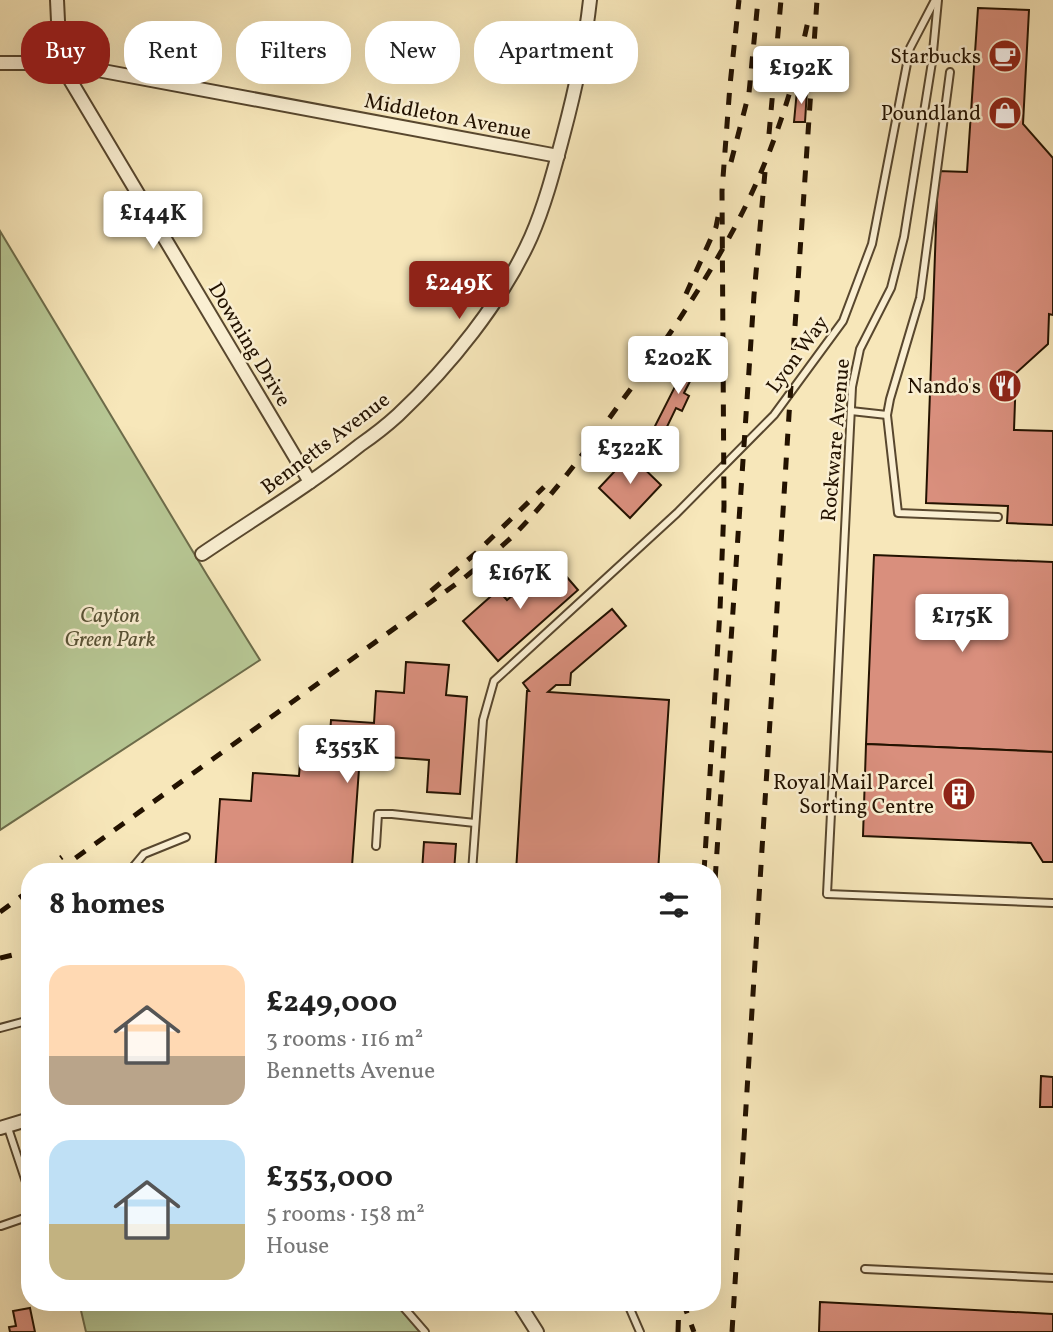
<!DOCTYPE html>
<html lang="en">
<head>
<meta charset="utf-8">
<style>
	body { margin:0; font-family:Vollkorn,serif; background:#f6f6f6; color:#222; height:100vh; display:flex; flex-direction:column; font-size:26px; white-space:nowrap }
	* { box-sizing:border-box; margin:0 }
	p { font-size:23px; color:#767676 }
	.icon { flex:none; width:38px; height:38px; fill:none; stroke:currentColor; stroke-width:2; stroke-linecap:round; stroke-linejoin:round }
	.map { position:relative; flex:1; overflow:hidden }
	.sheet { position:absolute; left:21px; top:863px; width:700px; height:448px; display:flex; flex-direction:column; background:#fff; border-radius:28px; box-shadow:0 7px 28px #0002 }
	.sheet>* { flex:none }
	.top-card { position:absolute; left:21px; top:21px; width:700px; height:63px; display:flex; gap:14px }
	.price { position:absolute; translate:-50% -60px; padding:0 16px; border-radius:7px; background:#fff; color:#222; font-size:23px; line-height:46px; filter:drop-shadow(0 2px 4px #0008) }
	.price::after { content:''; position:absolute; left:50%; top:42px; width:21px; height:16px; margin-left:-10px; background:inherit; clip-path:polygon(0 0,100% 0,50% 100%) }
	.price.active { background:#8f2418; color:#fff }
	ul { padding:0; list-style:none }
	li { display:flex; align-items:center; gap:21px; height:175px; padding:0 28px }
	li span { display:grid; place-items:center; flex:none; width:196px; height:140px; border-radius:21px; color:#555 }
	li>.icon { margin-inline-start:auto }
	span .icon { width:84px; height:84px; fill:#fffc; stroke-width:1 }
	li b { font-size:30px }
	h2 { display:flex; justify-content:space-between; align-items:center; height:84px; padding:0 28px; font-size:30px }
	.tag { padding:0 24px; border-radius:28px; background:#fff; box-shadow:0 7px 28px #0002; font-size:24px; line-height:63px }
	.tag.active { background:#8f2418; color:#fff }
	.map>svg:first-child { display:block }
	.green { fill:#b7c794; stroke:#6d6c4a; stroke-width:2 }
	.building { fill:#d98f7d; stroke:#231200; stroke-width:2 }
	.lines { fill:none; stroke-linecap:round; stroke-linejoin:round }
	.lane-casing { stroke:#58472e; stroke-width:10 }
	.street-casing { stroke:#58472e; stroke-width:16 }
	.lane { stroke:#faefd2; stroke-width:6 }
	.street { stroke:#faefd2; stroke-width:12 }
	.rail { stroke:#231200; stroke-width:5; stroke-dasharray:12 12; stroke-linecap:butt }
	.labels { text-anchor:middle; stroke-width:5; stroke-linejoin:round; paint-order:stroke }
	.poi-label { font-size:21px; fill:#231200; stroke:#faefd2; text-anchor:end }
	.street-label { font-size:21px; fill:#231200; stroke:#faefd2 }
	.park-label { font-size:21px; font-style:italic; fill:#575134; stroke:#faefd2 }
</style>
</head>
<body>
<div class="map">
<svg width="1053" height="1332" viewBox="0 0 1053 1332">
	<rect width="100%" height="100%" fill="#f7e7ba"/>
	<filter id="stains"><feTurbulence type="fractalNoise" baseFrequency=".00286" numOctaves="4"/><feColorMatrix values="0 0 0 0 .2 0 0 0 0 .09 0 0 0 0 .02 0 0 0 .5 -.17"/></filter>
	<radialGradient id="worn" r=".72"><stop offset=".6" stop-color="#630" stop-opacity="0"/><stop offset="1" stop-color="#630" stop-opacity=".3"/></radialGradient>
	<g class="green">
		<polygon points="0,231 207,575 260,660 0,830"/>
		<polygon points="79,1302 394,1302 422,1332 86,1332"/>
	</g>
	<g class="building">
		<polygon points="978,8 1029,10 1023,124 1053,158 1053,315 1049,314 1048,344 1016,373 1014,430 1053,431 1053,525 1007,523 1008,506 926,503 938,171 967,172"/>
		<polygon points="797,90 807,90 805,122 794,122"/>
		<polygon points="690,357 700,362 684,393 689,396 682,411 676,408 664,433 654,428"/>
		<polygon points="630,455 661,485 630,518 599,488"/>
		<polygon points="874,555 1053,562 1053,752 866,744"/>
		<polygon points="510,557 528,578 507,596 489,575"/>
		<polygon points="553,561 578,590 498,661 463,621 498,590 507,600"/>
		<polygon points="612,609 626,626 571,673 570,685 556,685 548,692 669,700 658,872 516,872 527,691 529,691 523,683"/>
		<polygon points="406,662 449,665 446,695 467,697 460,794 427,792 429,760 360,755 352,866 422,871 424,842 456,844 454,872 215,872 220,799 251,801 253,773 299,776 301,749 329,750 331,720 374,723 376,691 404,693"/>
		<polygon points="866,744 1053,752 1053,862 1043,862 1031,843 863,836"/>
		<polygon points="1041,1076 1053,1077 1053,1107 1040,1107"/>
		<polygon points="820,1302 1053,1314 1053,1332 819,1332"/>
		<polygon points="30,1308 35,1332 10,1332 9,1327 16,1326 13,1311"/>
	</g>
	<g class="lines">
		<defs>
			<g id="lane">
				<polyline points="938,0 932,62 904,237 891,288 860,349 852,387 827,894 1053,903"/>
				<polyline points="851,411 887,415 890,399 920,298 950,72"/>
				<polyline points="887,415 898,513 998,517"/>
				<polyline points="376,846 378,814 392,814 475,823"/>
				<polyline points="129,872 144,854 186,837"/>
				<polyline points="472,872 483,720 494,681 677,513 774,415 843,321 872,244 910,48 935,0"/>
				<polyline points="0,1028 30,1020"/>
				<polyline points="7,1125 30,1194"/>
				<polyline points="1,1226 30,1216"/>
				<polyline points="865,1269 1053,1278"/>
				<polyline points="399,1302 425,1332"/>
				<polyline points="627,1302 640,1332"/>
			</g>
			<g id="street">
				<polyline points="57,0 60,63 310,482"/>
				<polyline points="0,63 60,63 558,156"/>
				<path d="M 202,554 C 255,518 310,485 360,445 C 373,436 386,426 398,415 C 449,367 502,302 531,237 C 545,205 554,170 563,136 C 575,91 585,46 590,0"/>
				<polyline points="0,1128 30,1119"/>
				<polyline points="518,1302 537,1332"/>
			</g>
		</defs>
		<use href="#lane" class="lane-casing"/>
		<use href="#street" class="street-casing"/>
		<use href="#lane" class="lane"/>
		<use href="#street" class="street"/>
		<g class="rail">
			<polyline points="769,134 781,0"/>
			<polyline points="731,162 749,93 758,0"/>
			<polyline points="686,294 716,227 718,217"/>
			<polyline points="431,591 476,553 544,487"/>
			<polyline points="41,872 62,857"/>
			<path d="M 56,872 L 463,579 C 480,565 498,550 515,534 C 554,494 588,448 621,402 C 659,351 695,298 726,243 C 765,175 792,97 808,21"/>
			<polyline points="704,872 720,610 724,506 722,191 730,85 739,0"/>
			<polyline points="0,912 30,890"/>
			<polyline points="712,926 754,295 765,172"/>
			<polyline points="0,958 30,951"/>
			<polyline points="683,1302 694,1332"/>
			<polyline points="678,1332 679,1302"/>
			<polyline points="732,1332 789,415 817,0"/>
		</g>
	</g>
	<defs>
		<symbol id="cafe-disc" viewBox="-11 -11 22 22"><circle r="9.5" fill="#8f2418" stroke="#faefd2"/><path d="M-5.5-4.5H6V0H3Q3 3.5 0 3.5H-2.5Q-5.5 3.5-5.5 0ZM3-3.2v2h1.7v-2ZM-6 4.5H4V6H-6Z" fill="#fff"/></symbol>
		<symbol id="shop-disc" viewBox="-11 -11 22 22"><circle r="9.5" fill="#8f2418" stroke="#faefd2"/><path d="M-5-2.5h2.3a2.7 3.5 0 0 1 5.4 0H5L5.5 6h-11ZM-1.5-2.5h3a1.5 2.3 0 0 0-3 0Z" fill="#fff"/></symbol>
		<symbol id="restaurant-disc" viewBox="-11 -11 22 22"><circle r="9.5" fill="#8f2418" stroke="#faefd2"/><path d="M-5-6h1v4h1v-4h1v4h1v-4h1v5L-1.5 .5V6h-2V.5L-5-1ZM5-6V6H3V1.5H1.5Q1.5-4 5-6Z" fill="#fff"/></symbol>
		<symbol id="building-disc" viewBox="-11 -11 22 22"><circle r="9.5" fill="#8f2418" stroke="#faefd2"/><path d="M-4-6H4V6H1V3H-1V6H-4ZM-2.5-4.3h1.7v1.8h-1.7ZM.8-4.3h1.7v1.8H.8ZM-2.5-1h1.7V.8h-1.7ZM.8-1h1.7V.8H.8Z" fill="#fff"/></symbol>
	</defs>
	<g fill-rule="evenodd">
		<use href="#cafe-disc" x="986" y="37" width="38" height="38"/>
		<use href="#shop-disc" x="986" y="94" width="38" height="38"/>
		<use href="#restaurant-disc" x="986" y="367" width="38" height="38"/>
		<use href="#building-disc" x="940" y="775" width="38" height="38"/>
	</g>
	<g class="labels">
		<g class="poi-label">
			<text x="981" y="63">Starbucks</text>
			<text x="981" y="120">Poundland</text>
			<text x="981" y="393">Nando's</text>
			<text x="934" y="789">Royal Mail Parcel<tspan x="934" dy="24">Sorting Centre</tspan></text>
		</g>
		<g class="street-label">
			<text transform="translate(448 116) rotate(11)" y="7">Middleton Avenue</text>
			<text transform="translate(250 344) rotate(59)" y="7">Downing Drive</text>
			<text transform="translate(797 354) rotate(-54)" y="7">Lyon Way</text>
			<text transform="translate(835 440) rotate(-85)" y="7">Rockware Avenue</text>
			<text transform="translate(325 443) rotate(-37)" y="7">Bennetts Avenue</text>
		</g>
		<g class="park-label">
			<text x="110" y="622">Cayton<tspan x="110" dy="24">Green Park</tspan></text>
		</g>
	</g>
	<rect width="100%" height="100%" filter="url(#stains)"/>
	<rect width="100%" height="100%" fill="url(#worn)"/>
</svg>
<b class="price" style="left:801px;top:106px">£192K</b>
<b class="price" style="left:153px;top:251px">£144K</b>
<b class="price active" style="left:459px;top:321px">£249K</b>
<b class="price" style="left:678px;top:396px">£202K</b>
<b class="price" style="left:630px;top:486px">£322K</b>
<b class="price" style="left:520px;top:611px">£167K</b>
<b class="price" style="left:962px;top:654px">£175K</b>
<b class="price" style="left:347px;top:785px">£353K</b>
<div class="top-card">
<a class="tag active">Buy</a>
<a class="tag">Rent</a>
<a class="tag">Filters</a>
<a class="tag">New</a>
<a class="tag">Apartment</a>
</div>
<section class="sheet">
<h2>8 homes<svg class="icon" aria-label="filters" viewBox="0 0 24 24"><path d="M4 7h16M4 17h16"/><circle cx="9" cy="7" r="2"/><circle cx="15" cy="17" r="2"/></svg></h2>
<ul>
<li><span style="background:linear-gradient(#ffd9b3 65%,#b9a48a 0)"><svg class="icon" aria-label="home" viewBox="0 0 24 24"><path d="M3 11l9-7 9 7M6 9v11h12V9"/></svg></span><div><b>£249,000</b><p>3 rooms · 116 m²</p><p>Bennetts Avenue</p></div></li>
<li><span style="background:linear-gradient(#bfe0f5 60%,#c2b280 0)"><svg class="icon" aria-label="home" viewBox="0 0 24 24"><path d="M3 11l9-7 9 7M6 9v11h12V9"/></svg></span><div><b>£353,000</b><p>5 rooms · 158 m²</p><p>House</p></div></li>
</ul>
</section>
</div>
</body>
</html>
